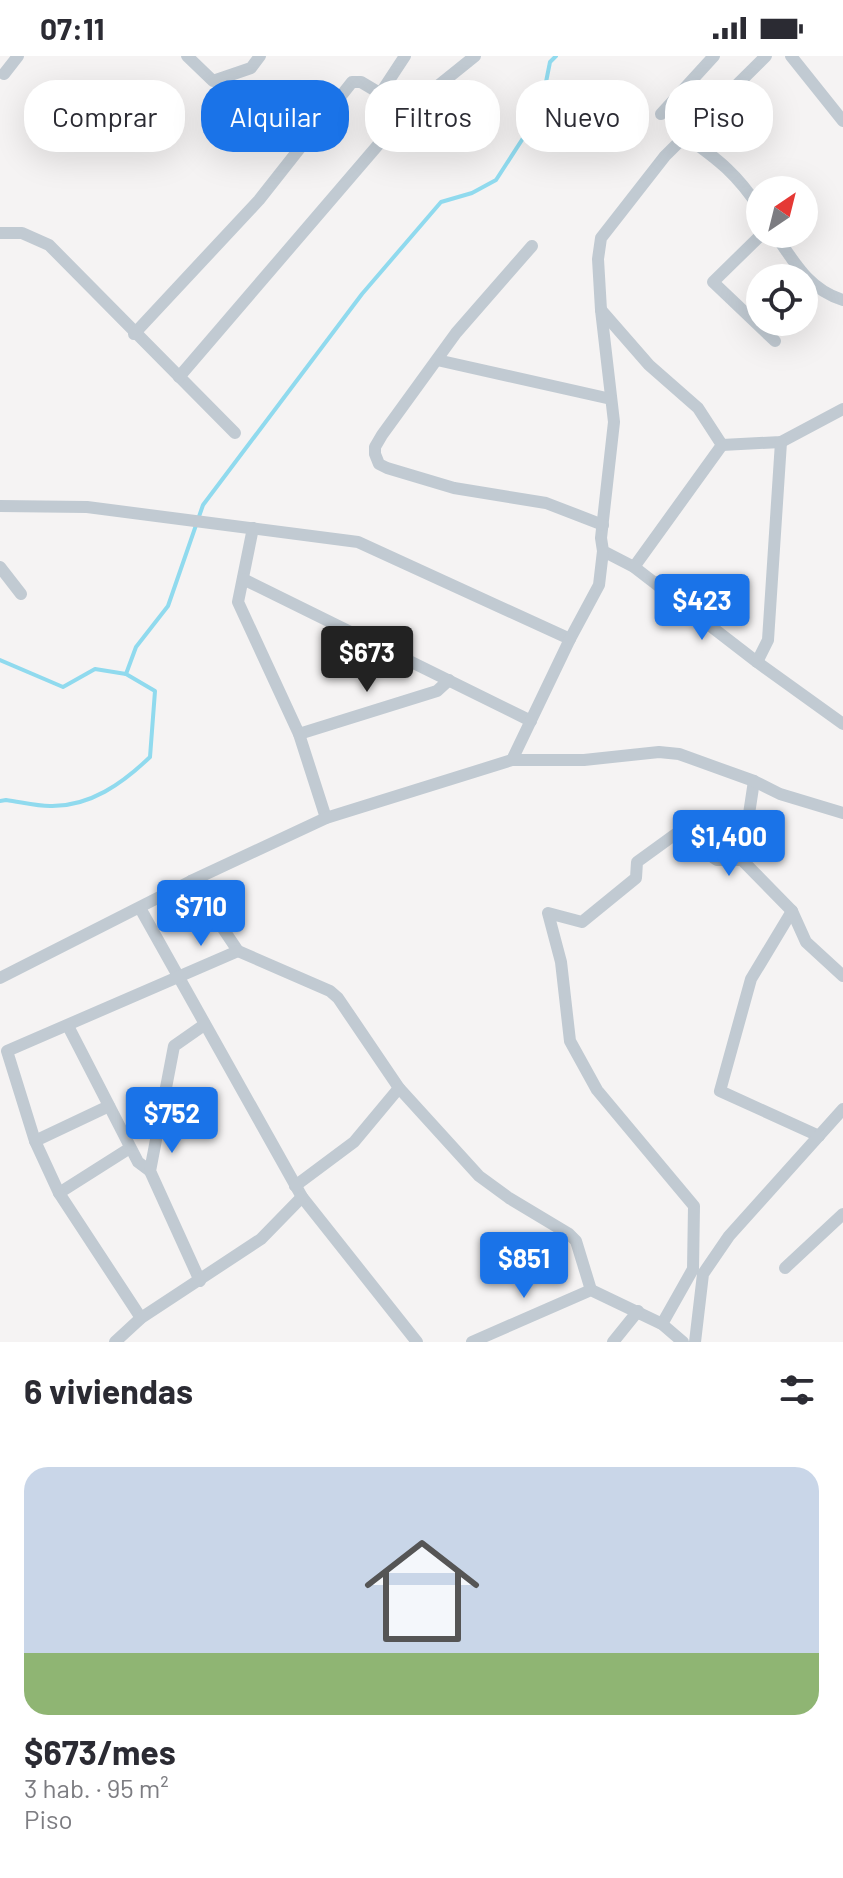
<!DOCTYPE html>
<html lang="es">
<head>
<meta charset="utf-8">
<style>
	body { margin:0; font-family:Barlow,sans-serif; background:#f7f7f7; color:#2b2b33; height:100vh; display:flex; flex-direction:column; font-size:30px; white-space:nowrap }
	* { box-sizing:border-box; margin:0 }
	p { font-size:26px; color:#7c7c81 }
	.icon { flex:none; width:44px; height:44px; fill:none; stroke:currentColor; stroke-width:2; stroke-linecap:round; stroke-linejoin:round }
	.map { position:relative; height:1286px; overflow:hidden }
	.details { display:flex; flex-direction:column; background:#fff; flex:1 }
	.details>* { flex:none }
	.top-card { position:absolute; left:24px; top:24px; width:796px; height:72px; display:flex; gap:16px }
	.needle { width:52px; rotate:35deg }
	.fabs { position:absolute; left:746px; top:120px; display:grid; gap:16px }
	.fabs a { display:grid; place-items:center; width:72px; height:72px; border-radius:50%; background:#fff; box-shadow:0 8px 32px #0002; font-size:40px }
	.price { position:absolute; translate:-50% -68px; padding:0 18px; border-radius:8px; background:#1a73e8; color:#fff; font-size:26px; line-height:52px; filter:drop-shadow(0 2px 4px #0008) }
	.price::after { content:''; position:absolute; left:50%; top:48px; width:24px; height:18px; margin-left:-12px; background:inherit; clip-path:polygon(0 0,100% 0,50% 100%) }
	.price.on { background:#222; color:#fff }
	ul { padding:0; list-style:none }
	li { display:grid; align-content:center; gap:16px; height:424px; padding:0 24px }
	li span { display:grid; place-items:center; height:248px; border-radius:24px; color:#555 }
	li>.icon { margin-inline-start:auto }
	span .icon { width:144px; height:144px; fill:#fffc; stroke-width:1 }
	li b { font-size:34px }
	h2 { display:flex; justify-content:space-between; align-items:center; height:96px; padding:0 24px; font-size:34px }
	.tag { padding:0 28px; border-radius:32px; background:#fff; box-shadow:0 8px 32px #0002; font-size:28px; line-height:72px }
	.tag.on { background:#1a73e8; color:#fff }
	.status { display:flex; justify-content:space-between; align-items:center; height:56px; padding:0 40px; background:#fff; direction:ltr }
	.status svg { height:22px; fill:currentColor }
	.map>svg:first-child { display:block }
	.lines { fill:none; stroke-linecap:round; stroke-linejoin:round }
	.stream { stroke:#90daee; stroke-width:4 }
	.street { stroke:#c1cad2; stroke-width:12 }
</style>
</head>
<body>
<div class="status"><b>07:11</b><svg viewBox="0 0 49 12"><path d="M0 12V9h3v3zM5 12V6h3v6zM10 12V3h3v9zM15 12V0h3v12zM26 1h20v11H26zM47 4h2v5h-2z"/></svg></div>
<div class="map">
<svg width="843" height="1286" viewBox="0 0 843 1286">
	<rect width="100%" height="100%" fill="#f5f3f3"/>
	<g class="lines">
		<g class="stream">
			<polyline points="0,604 63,631 95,613 126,618"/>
			<path d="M 0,745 L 6,744 C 21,746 36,750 50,750 C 90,751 123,727 150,701 L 155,635 L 126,618 L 136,591 L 168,550 L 203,449 L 362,238 L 441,146 L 472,137 L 496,124 L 540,56 L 550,6 L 556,0"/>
		</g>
		<g class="street">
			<polyline points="187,0 213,25 251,12 260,0"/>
			<polyline points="766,0 665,100 601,182 598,203 601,254 614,366 601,482 603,495 634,511 757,606 843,668"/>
			<polyline points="791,0 843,65"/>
			<polyline points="4,18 18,0"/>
			<polyline points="380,38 405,0"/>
			<polyline points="661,58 714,0"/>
			<path d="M 685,80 C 719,104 737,118 760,153"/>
			<polyline points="0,177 22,177 49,189 235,377"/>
			<polyline points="762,178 713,226 775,285"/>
			<path d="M 775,178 C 794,206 809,234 843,244"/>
			<polyline points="532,190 456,277 382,379 375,391 375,398 379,408 387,412 454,432 546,447 603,469"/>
			<polyline points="601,254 649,309 698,352 722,389 634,511"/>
			<polyline points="134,278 259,144 352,26 361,26 408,54"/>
			<polyline points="437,304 611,343"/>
			<polyline points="179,321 408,54 475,0"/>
			<polyline points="722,389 781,386 843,353"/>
			<polyline points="0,450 87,451 358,486 570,583"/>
			<polyline points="253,472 238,546 299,678 326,762"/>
			<polyline points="0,511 21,538"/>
			<polyline points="243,523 531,665"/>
			<polyline points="757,606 768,584 781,386"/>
			<polyline points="299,678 437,635 449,624"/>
			<polyline points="512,704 570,583 599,529 603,495"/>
			<polyline points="742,804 754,725"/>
			<polyline points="191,825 238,895 330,935 338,942 399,1032 479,1120 509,1142 569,1178 576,1185 591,1234"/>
			<polyline points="140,852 302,1141 417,1286"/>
			<polyline points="792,855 751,923 720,1035 819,1080"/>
			<polyline points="0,922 191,825 326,762 512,704 584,704 659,696 679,698 754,725 780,738 843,757"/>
			<polyline points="68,970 138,1106 150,1115"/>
			<polyline points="35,1085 109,1050"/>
			<polyline points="295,1130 354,1086 399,1032"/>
			<polyline points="59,1137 130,1092"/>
			<polyline points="785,1212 843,1158"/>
			<polyline points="200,1225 150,1115 174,990 204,969"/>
			<polyline points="141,1262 59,1137 35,1085 7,995 238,895"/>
			<polyline points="662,1268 693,1213 694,1150 597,1034 570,985 561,906 548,857 582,866 636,822 637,806 677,777 717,804 742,804 792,855 806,886 843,920"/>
			<polyline points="115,1286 141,1262 261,1183 302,1141"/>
			<polyline points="472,1286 591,1234 662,1268 683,1286"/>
			<polyline points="613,1286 638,1255"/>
			<polyline points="695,1286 703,1218 729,1180 843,1053"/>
		</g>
	</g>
</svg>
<div class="fabs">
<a><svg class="needle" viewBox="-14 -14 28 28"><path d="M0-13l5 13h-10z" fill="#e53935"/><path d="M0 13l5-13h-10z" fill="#7c7c81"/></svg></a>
<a><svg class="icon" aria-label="locate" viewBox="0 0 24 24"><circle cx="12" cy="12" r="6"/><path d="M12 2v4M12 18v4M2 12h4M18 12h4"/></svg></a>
</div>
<b class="price" style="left:702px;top:586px">$423</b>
<b class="price on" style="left:367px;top:638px">$673</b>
<b class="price" style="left:729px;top:822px">$1,400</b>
<b class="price" style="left:201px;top:892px">$710</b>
<b class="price" style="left:172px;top:1099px">$752</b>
<b class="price" style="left:524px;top:1244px">$851</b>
<div class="top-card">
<a class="tag">Comprar</a>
<a class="tag on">Alquilar</a>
<a class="tag">Filtros</a>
<a class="tag">Nuevo</a>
<a class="tag">Piso</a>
</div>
</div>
<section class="details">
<h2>6 viviendas<svg class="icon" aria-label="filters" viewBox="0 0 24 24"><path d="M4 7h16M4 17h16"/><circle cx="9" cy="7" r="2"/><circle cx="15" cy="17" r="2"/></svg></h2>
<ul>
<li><span style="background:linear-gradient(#c9d6e8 75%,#8fb573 0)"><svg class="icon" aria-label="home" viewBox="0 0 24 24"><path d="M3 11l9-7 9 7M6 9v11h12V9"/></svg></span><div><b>$673/mes</b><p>3 hab. · 95 m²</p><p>Piso</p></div></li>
</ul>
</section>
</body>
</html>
